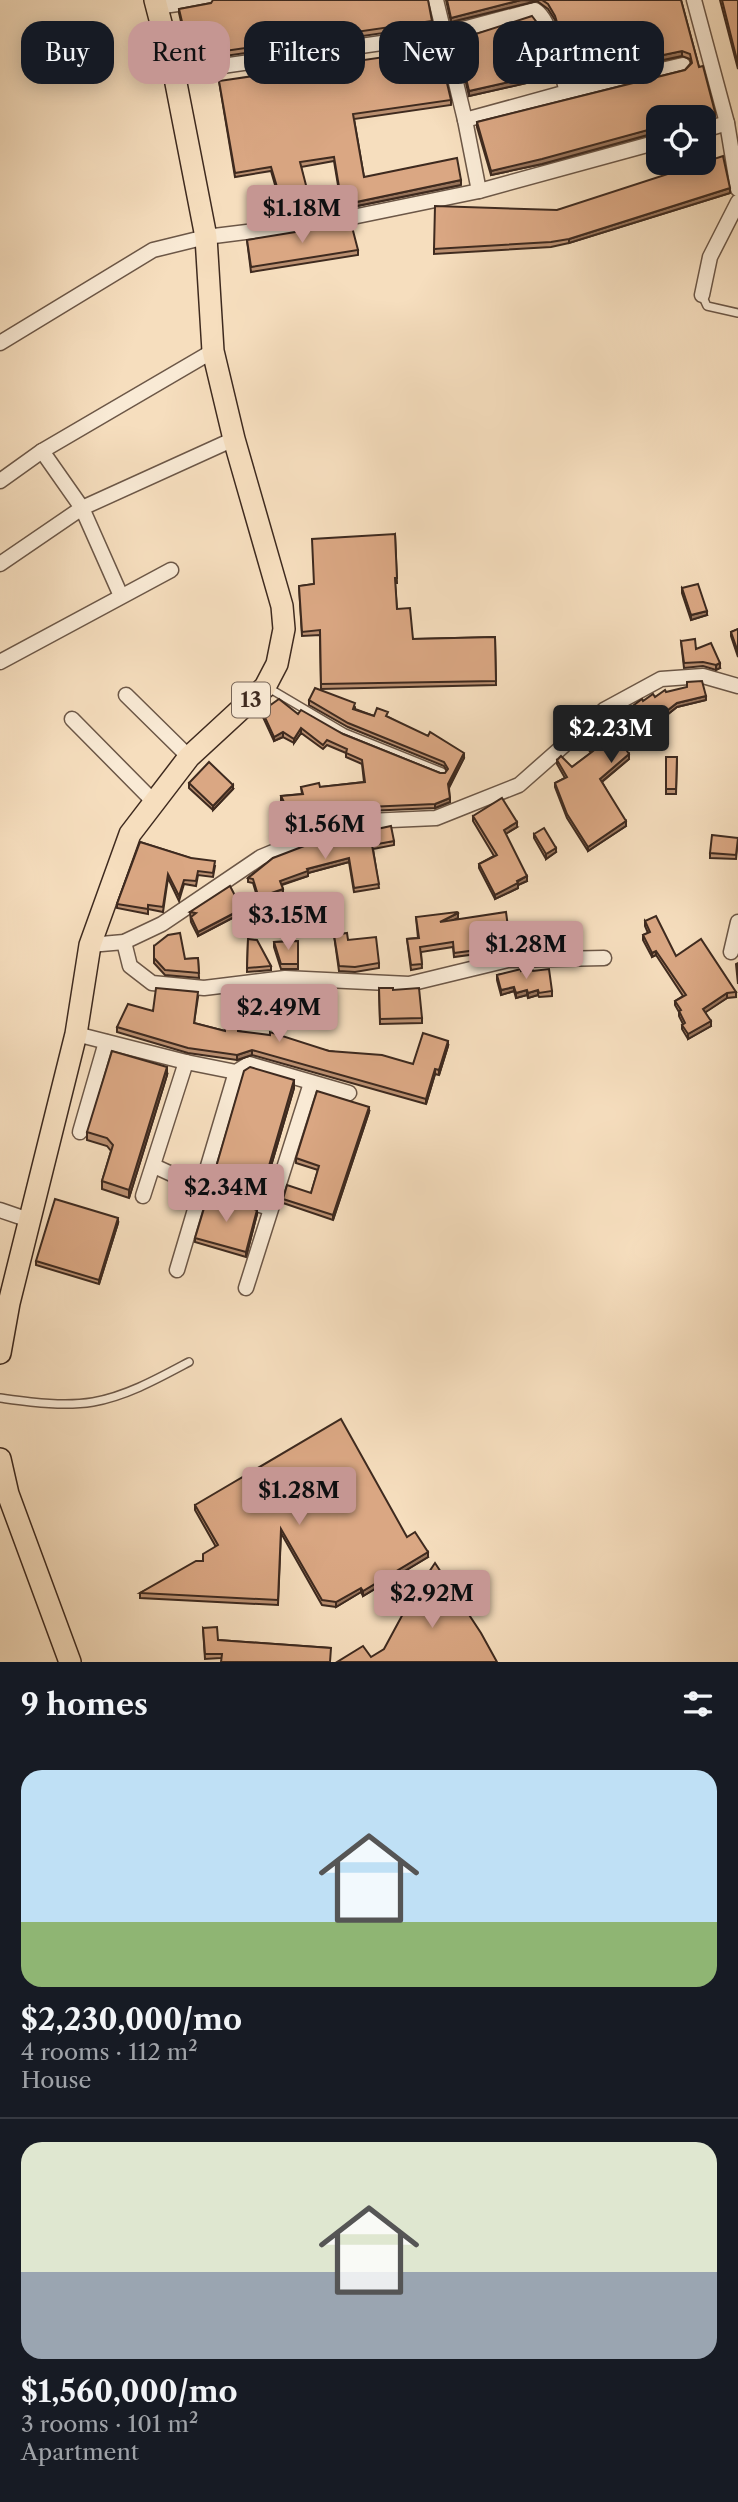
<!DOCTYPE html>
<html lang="en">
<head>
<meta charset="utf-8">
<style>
	body { margin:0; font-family:"Libre Caslon Text",serif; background:#20242c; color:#f1f3f6; height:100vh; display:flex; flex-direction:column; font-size:26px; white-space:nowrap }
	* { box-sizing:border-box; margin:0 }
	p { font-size:23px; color:#9ea1a6 }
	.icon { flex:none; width:38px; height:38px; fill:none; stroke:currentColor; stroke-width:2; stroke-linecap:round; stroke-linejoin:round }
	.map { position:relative; height:1662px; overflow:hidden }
	.sheet { display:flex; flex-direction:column; background:#171b24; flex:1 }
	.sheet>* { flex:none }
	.top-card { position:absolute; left:21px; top:21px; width:696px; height:63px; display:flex; gap:14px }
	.buttons { position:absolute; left:646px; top:105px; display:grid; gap:14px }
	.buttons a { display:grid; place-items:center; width:70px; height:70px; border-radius:14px; background:#171b24; box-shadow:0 4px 18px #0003; font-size:35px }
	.price { position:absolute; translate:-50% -60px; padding:0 16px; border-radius:7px; background:#c59692; color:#111; font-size:23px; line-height:46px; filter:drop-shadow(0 2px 4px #0008) }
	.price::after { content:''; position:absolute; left:50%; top:42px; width:21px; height:16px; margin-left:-10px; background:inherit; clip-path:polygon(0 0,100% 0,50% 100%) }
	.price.active { background:#222; color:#fff }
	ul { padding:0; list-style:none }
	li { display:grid; align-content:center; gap:14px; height:371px; padding:0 21px }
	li+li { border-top:2px solid #363941 }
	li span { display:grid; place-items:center; height:217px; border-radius:21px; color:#555 }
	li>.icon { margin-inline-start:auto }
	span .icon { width:126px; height:126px; fill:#fffc; stroke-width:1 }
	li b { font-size:30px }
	h2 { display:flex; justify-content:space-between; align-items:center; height:84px; padding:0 21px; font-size:30px }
	.pill { padding:0 24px; border-radius:21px; background:#171b24; box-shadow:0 4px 18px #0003; font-size:24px; line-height:63px }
	.pill.active { background:#c59692; color:#111 }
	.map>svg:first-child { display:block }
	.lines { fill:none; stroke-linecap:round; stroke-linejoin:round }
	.service-casing { stroke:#6c5747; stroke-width:10 }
	.minor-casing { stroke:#6c5747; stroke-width:17 }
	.primary-casing { stroke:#3e2a1f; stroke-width:24 }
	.service { stroke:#f9ead5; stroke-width:7 }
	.minor { stroke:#f9ead5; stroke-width:14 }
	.primary { stroke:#f6debe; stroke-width:21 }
	.wall { fill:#bb9071; stroke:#3e2a1f; stroke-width:2 }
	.shaded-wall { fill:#99755c; stroke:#3e2a1f; stroke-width:2 }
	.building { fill:#daa783; stroke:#3e2a1f; stroke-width:2 }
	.labels { text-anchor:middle; stroke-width:6; stroke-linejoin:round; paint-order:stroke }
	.shield { fill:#f9ead5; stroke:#766456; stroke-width:2 }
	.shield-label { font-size:21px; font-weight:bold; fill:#3e2a1f }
</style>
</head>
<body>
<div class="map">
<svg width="738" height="1662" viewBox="0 0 738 1662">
	<rect width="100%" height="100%" fill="#f6debe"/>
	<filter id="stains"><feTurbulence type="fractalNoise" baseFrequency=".00286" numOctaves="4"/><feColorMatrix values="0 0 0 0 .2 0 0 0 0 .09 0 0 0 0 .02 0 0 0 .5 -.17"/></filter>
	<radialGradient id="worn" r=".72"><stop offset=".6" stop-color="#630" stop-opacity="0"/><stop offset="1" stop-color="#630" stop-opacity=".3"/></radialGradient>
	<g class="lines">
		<defs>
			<g id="service">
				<polyline points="702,295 707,306 738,313"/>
				<polyline points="267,687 345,733 442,772"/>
				<path d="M 0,1398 C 30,1402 63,1407 93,1402 C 127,1396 159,1378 189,1362"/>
			</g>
			<g id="minor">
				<polyline points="436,0 465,120 479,191"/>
				<polyline points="694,0 727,123 738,189"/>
				<polyline points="156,7 206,0"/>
				<path d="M 174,73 L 444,34 L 535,10 C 552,20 561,72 567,92 L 465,120"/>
				<polyline points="567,92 683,65"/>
				<polyline points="704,130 727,123"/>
				<polyline points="702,295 710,257 738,202"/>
				<polyline points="0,343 153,250 206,237 333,221 479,191 658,142"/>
				<polyline points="42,451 82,508 121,596"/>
				<polyline points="0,481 42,451 213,351"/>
				<polyline points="0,564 82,508 234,439"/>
				<polyline points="0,662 171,570"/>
				<polyline points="126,695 189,757"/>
				<polyline points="72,719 154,802"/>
				<polyline points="124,942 130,966 152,983 204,988 285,978 409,984 508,960 604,958"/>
				<polyline points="90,945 124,942 162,924 261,857 345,822 436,818 519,785 604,710 661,679 703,676 738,686"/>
				<polyline points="731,952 738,922"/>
				<polyline points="76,1034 186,1062 236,1072 249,1064 349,1093"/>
				<polyline points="80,1132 106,1042"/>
				<polyline points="154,1166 200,1187 270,1208"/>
				<polyline points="143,1196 186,1062"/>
				<polyline points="0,1210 29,1220"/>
				<polyline points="177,1270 236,1072"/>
				<polyline points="246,1288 311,1083"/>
			</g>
			<g id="primary">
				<polyline points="0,1353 9,1303 76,1034 90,945 130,834 189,757 265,687 277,664 284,629 282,606 234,439 213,351 206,237 174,73 155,0"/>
				<polyline points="0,1459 8,1494 70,1662"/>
			</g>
		</defs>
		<use href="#service" class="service-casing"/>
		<use href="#minor" class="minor-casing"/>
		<use href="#primary" class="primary-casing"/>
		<use href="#service" class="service"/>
		<use href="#minor" class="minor"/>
		<use href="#primary" class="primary"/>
	</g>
	<g class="wall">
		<polygon points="446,0 681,0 699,67 715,116 704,120 704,117 658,117 658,134 655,133 542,164 491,175 477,127 477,122 685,70 691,63 690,59 682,56 573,79 555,20 548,9 537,1 451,22"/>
		<polygon points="720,0 738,0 738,69"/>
		<polygon points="211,3 432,21 432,26 190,61 179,13 179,9"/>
		<polygon points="457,40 553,77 469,96 457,44"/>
		<polygon points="219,81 451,100 451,105 354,119 364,177 461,185 342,209 334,161 301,167 307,194 280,202 271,171 235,177"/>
		<polygon points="730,193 569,243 551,247 434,254 434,249 557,210"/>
		<polygon points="247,240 358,250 358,255 251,272"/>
		<polygon points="395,534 397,583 395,583 397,609 413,639 495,637 496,685 321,689 320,635 302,636 299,586 314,584"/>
		<polygon points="682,588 707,615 691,620 682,593"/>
		<polygon points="738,629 738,657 731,636 731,632"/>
		<polygon points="681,641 696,649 720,668 716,670 703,666 684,668"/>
		<polygon points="666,692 706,700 677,707 625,748 629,759 602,782 626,826 588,851 567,818 555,787 555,783 565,778 557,764 557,760 572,767 591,753 588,749 588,744 598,736 596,734 596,729 611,730 630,714 630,708 643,701 655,697"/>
		<polygon points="309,700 355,707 355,709 374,716 388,717 464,758 449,788 450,802 435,808 344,812 294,827 281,801 281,796 302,794 301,787 320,787 364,782 362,764 346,757 346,753 327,745 323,749 301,733 294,743 283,737 274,741 262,715 262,711 298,714 343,734 440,773 445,773 447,771 444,766 348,727 309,705"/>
		<polygon points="666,757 677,757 676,794 666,794"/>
		<polygon points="189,783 233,789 213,810 189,788"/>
		<polygon points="473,816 517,827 505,834 527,881 518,885 518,888 495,899 479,868 479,864 494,856 473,821"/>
		<polygon points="534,834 556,852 546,859 534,838"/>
		<polygon points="738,838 736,859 710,858 710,853"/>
		<polygon points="394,841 394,845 373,849 379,888 354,892 349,862 308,873 308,876 282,885 283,894 273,897 273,902 260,906 253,883 248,882 248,878 273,858"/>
		<polygon points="140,842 215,866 213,877 198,875 196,886 184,884 179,901 168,878 163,912 148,909 148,914 117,908 117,904"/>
		<polygon points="190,912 242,913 198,936 191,922"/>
		<polygon points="416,917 458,918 453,920 508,927 554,931 553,949 521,950 521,948 454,957 453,947 421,952 422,968 411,970 407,939 418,938"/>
		<polygon points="645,921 676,956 736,992 736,997 727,998 705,1012 711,1026 688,1039 682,1029 682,1025 683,1024 679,1016 679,1012 675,1005 675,1001 683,996 656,955 652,957 643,940 643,935 648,933 645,926"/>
		<polygon points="334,935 348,940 379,963 379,968 355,972 339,971"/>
		<polygon points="248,939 271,966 271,970 247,972"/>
		<polygon points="298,941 298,969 281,969 274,947 274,942"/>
		<polygon points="154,946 185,959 198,958 199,978 165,975 154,963"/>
		<polygon points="521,971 533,971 552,991 552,996 539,997 538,995 528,998 527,995 516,998 514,991 501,995 497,980 497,975"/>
		<polygon points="379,988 393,990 422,1018 422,1023 380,1024"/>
		<polygon points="266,989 314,989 315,1012 291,1014 292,1025 269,1027"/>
		<polygon points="198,997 194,1023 225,1031 238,1031 329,1051 413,1064 448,1046 439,1075 435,1074 426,1104 252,1055 237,1060 188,1053 117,1032 117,1027 153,1011"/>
		<polygon points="167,1075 129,1198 102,1189 102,1181 111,1151 107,1146 87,1140 87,1132"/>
		<polygon points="294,1088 268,1176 269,1184 265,1196 214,1181 214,1174"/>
		<polygon points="369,1112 333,1220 283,1203 283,1199 311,1193 318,1170 296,1163 296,1158"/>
		<polygon points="257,1214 246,1257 195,1242 195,1238"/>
		<polygon points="118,1223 99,1284 36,1265 36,1261"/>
		<polygon points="195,1505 407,1537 428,1557 363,1596 361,1592 336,1607 322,1605 281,1533 278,1605 140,1598 140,1593 203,1561 216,1547 195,1510"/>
		<polygon points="203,1628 218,1640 331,1648 221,1658 205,1659"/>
	</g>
	<g class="shaded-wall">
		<polygon points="521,0 537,1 451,22 451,18"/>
		<polygon points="682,51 682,56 573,79 573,74"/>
		<polygon points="553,72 553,77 469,96 469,91"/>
		<polygon points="715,112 715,116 704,120 704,117 700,117"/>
		<polygon points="655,128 655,133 542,164 491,175 491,171"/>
		<polygon points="461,180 461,185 342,209 342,205"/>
		<polygon points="730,188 730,193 569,243 569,239"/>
		<polygon points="307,189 307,194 280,202 280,197"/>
		<polygon points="707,611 707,615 691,620 691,615"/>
		<polygon points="720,663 720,668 716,670 716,665"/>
		<polygon points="706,696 706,700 677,707 623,750 623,745 677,703"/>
		<polygon points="301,728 301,733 294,743 294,739"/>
		<polygon points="283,732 283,737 274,741 274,737"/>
		<polygon points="464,753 464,758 448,788 448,784"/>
		<polygon points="629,754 629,759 600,783 600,779"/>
		<polygon points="233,785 233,789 213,810 213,806"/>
		<polygon points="450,798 450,802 435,808 435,804"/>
		<polygon points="344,808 344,812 294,827 294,823"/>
		<polygon points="626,821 626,826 588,851 588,847"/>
		<polygon points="517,822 517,827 504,835 504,830"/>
		<polygon points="556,848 556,852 546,859 546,854"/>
		<polygon points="349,858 349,862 308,873 308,876 280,885 280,881 307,869"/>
		<polygon points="527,876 527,881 518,885 518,888 495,899 495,895"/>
		<polygon points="283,889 283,894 271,898 271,893"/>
		<polygon points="273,898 273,902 260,906 260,902"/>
		<polygon points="242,909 242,913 198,936 198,932"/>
		<polygon points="458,913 458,918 440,927 440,922"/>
		<polygon points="656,951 656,955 652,957 652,953"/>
		<polygon points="514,987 514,991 501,995 501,990"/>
		<polygon points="527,990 527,995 516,998 516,993"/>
		<polygon points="538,990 538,995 528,998 528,993"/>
		<polygon points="727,993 727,998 703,1014 703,1009"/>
		<polygon points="711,1021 711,1026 688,1039 688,1034"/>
		<polygon points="448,1041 448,1046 439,1075 439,1070"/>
		<polygon points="252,1050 252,1055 237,1060 237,1055"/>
		<polygon points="167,1067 167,1075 129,1198 129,1190"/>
		<polygon points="435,1069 435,1074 426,1104 426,1099"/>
		<polygon points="294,1080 294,1088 266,1183 266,1176"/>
		<polygon points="369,1107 369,1112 333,1220 333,1215"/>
		<polygon points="269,1177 269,1184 265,1196 265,1189"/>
		<polygon points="257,1210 257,1214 246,1257 246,1252"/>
		<polygon points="118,1218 118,1223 99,1284 99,1280"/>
		<polygon points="428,1552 428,1557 363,1596 363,1591"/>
		<polygon points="361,1588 361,1592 336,1607 336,1602"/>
	</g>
	<g class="building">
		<polygon points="213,0 428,0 432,21 190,56 179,9 211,3"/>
		<polygon points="447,0 521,0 451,18"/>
		<polygon points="542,0 681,0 699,67 703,66 715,112 700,117 658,117 658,129 655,128 542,159 491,171 477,122 685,70 692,63 690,54 682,51 573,74 555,16 548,4"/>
		<polygon points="722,0 738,0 738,64"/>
		<polygon points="532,16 538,24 553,72 469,91 457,40"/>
		<polygon points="439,49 451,100 353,114 364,177 457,158 461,180 342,205 334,157 300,162 307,189 280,197 271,167 235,173 219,81"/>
		<polygon points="723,156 730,188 569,239 551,242 434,249 435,206 557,210"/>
		<polygon points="351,223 358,250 251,267 247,240"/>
		<polygon points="395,534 397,578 395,578 397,609 410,608 413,639 495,637 496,681 321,684 320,630 302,632 299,586 314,584 312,539"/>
		<polygon points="698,584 707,611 691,615 682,588"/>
		<polygon points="738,629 738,652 731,632"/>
		<polygon points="695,639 696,649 711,643 720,663 716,665 703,662 684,663 681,641"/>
		<polygon points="702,681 706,696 677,703 623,745 629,754 600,779 626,821 588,847 567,814 555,783 567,777 557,760 561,756 572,767 593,751 588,744 600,735 596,729 605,722 611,730 633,712 630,708 642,699 643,701 653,694 655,697 665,690 666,692 687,687 687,682"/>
		<polygon points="315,688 355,703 353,709 374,716 377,708 388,712 386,716 428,736 430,732 464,753 448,784 450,798 435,804 344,808 294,823 281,796 303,794 301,787 319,783 320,787 365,782 362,760 346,753 347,749 327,740 323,745 301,728 294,739 283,732 274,737 262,711 279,699 298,714 301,710 343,734 440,773 445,773 448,769 444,762 348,723 309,700"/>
		<polygon points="666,757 677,757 676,789 666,789"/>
		<polygon points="209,762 233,785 213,806 189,783"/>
		<polygon points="502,798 517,822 504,830 527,876 517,881 518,883 495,895 479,864 497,855 473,816"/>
		<polygon points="391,826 394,841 372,845 379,884 354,888 349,858 307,869 308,871 280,881 283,889 271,893 273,898 260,902 253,879 248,878 273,858 312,843"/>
		<polygon points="544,828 556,848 546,854 534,834"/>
		<polygon points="712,835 738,838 736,855 710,853"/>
		<polygon points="140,842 191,858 215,861 213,873 198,871 196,881 184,880 179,896 168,874 163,907 148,905 148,909 117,904"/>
		<polygon points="230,886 242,909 198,932 191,917 196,913 190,912"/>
		<polygon points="457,912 458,913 440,922 506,912 508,927 554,931 553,945 521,946 521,944 454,953 453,942 420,947 422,964 411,965 407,939 419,938 416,917"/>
		<polygon points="656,916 676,956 701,939 736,992 727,993 703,1009 711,1021 688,1034 682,1025 685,1023 679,1011 681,1010 675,1001 686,995 656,951 652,953 643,935 650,932 645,921"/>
		<polygon points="180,933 185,959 198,958 199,973 165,970 154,958 154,946 168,935"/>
		<polygon points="347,933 348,940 376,937 379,963 355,967 339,966 334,935"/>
		<polygon points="248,939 257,940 271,966 247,968"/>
		<polygon points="298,941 298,964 281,964 274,942"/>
		<polygon points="738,963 738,984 736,964"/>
		<polygon points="521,969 521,971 532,969 533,971 549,969 552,991 539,993 538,990 528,993 527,990 516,993 514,987 501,990 497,975"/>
		<polygon points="301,987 301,989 314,989 315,1008 291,1009 292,1020 269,1022 266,989"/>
		<polygon points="156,988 198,992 194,1023 225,1031 223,992 236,991 238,1031 270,1035 270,1032 329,1051 382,1055 413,1064 423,1033 448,1041 439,1070 435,1069 426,1099 252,1050 237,1055 188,1048 117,1027 128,1004 153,1011"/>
		<polygon points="379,988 393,988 393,990 419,988 422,1018 380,1019"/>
		<polygon points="112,1051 167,1067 129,1190 102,1181 113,1145 107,1138 87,1132"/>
		<polygon points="250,1067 294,1080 266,1176 269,1177 265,1189 214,1174 244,1071"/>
		<polygon points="317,1091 369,1107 333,1215 283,1199 287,1185 311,1193 319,1166 296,1158"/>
		<polygon points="208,1195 257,1210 246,1252 195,1238"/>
		<polygon points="55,1199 118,1218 99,1280 36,1261"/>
		<polygon points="341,1419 407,1537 415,1532 428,1552 363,1591 361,1588 336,1602 322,1600 281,1529 278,1600 140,1593 196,1561 203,1561 203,1554 218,1545 195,1505"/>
		<polygon points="435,1563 481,1633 497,1662 337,1662 363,1646 371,1657 384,1649 411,1599"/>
		<polygon points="217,1627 218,1640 331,1648 330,1662 221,1662 222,1654 205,1654 203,1628"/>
	</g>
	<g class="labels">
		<rect class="shield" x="232" y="682.5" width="38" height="35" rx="5"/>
		<g class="shield-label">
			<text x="251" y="707">13</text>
		</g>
	</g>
	<rect width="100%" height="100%" filter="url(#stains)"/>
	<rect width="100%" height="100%" fill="url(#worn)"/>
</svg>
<div class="buttons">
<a><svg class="icon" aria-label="locate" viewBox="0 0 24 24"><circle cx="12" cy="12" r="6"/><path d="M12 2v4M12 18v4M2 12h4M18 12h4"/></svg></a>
</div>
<b class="price" style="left:302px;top:245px">$1.18M</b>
<b class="price active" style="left:611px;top:765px">$2.23M</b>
<b class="price" style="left:325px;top:861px">$1.56M</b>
<b class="price" style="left:288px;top:952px">$3.15M</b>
<b class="price" style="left:526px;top:981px">$1.28M</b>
<b class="price" style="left:279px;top:1044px">$2.49M</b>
<b class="price" style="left:226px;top:1224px">$2.34M</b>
<b class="price" style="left:299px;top:1527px">$1.28M</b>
<b class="price" style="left:432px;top:1630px">$2.92M</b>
<div class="top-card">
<a class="pill">Buy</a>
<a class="pill active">Rent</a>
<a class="pill">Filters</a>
<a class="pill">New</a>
<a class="pill">Apartment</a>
</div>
</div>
<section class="sheet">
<h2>9 homes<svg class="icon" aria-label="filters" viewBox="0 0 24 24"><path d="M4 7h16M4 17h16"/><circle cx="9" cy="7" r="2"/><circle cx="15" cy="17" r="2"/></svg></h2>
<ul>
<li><span style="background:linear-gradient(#bfe0f5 70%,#8fb573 0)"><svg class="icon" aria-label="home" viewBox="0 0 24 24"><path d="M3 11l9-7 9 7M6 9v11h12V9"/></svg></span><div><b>$2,230,000/mo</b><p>4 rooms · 112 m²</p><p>House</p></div></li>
<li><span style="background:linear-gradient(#dfe7d0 60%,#9aa5b1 0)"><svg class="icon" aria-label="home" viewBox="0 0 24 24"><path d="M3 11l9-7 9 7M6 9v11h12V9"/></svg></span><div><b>$1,560,000/mo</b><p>3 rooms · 101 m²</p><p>Apartment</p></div></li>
</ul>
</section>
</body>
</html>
